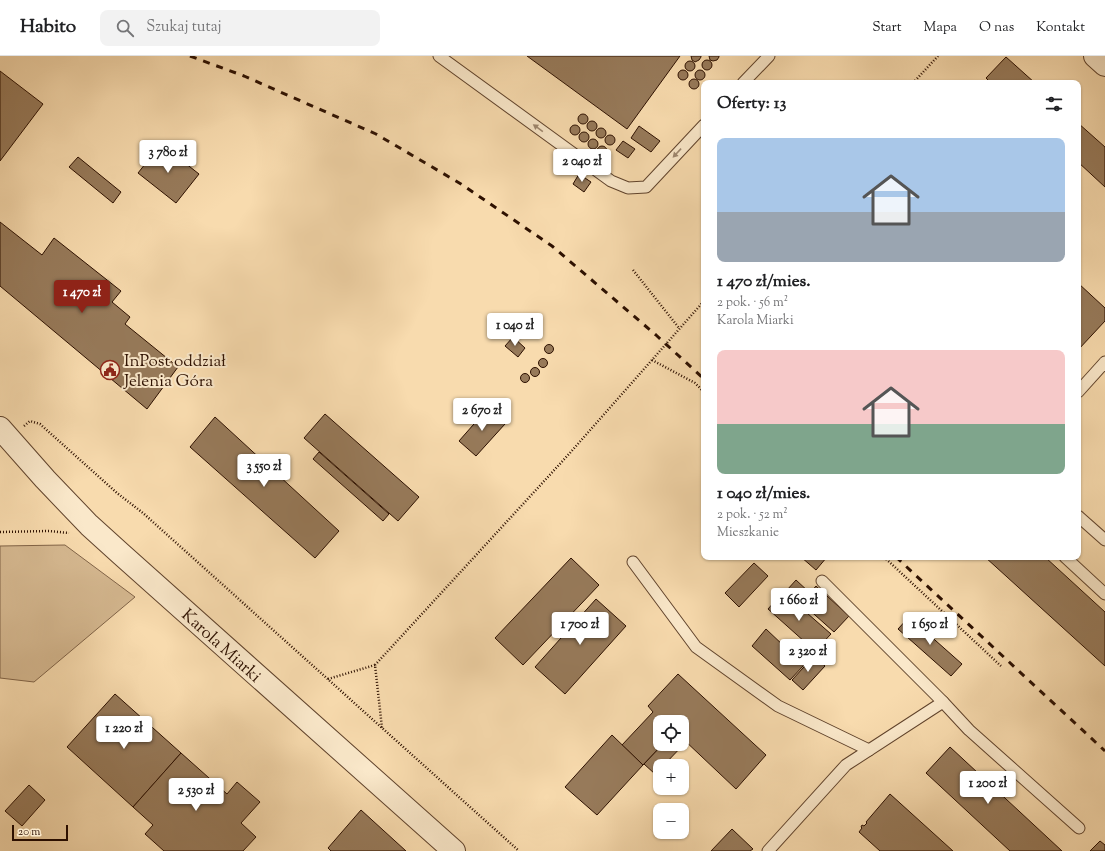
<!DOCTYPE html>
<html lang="pl">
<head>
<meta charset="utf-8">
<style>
	body { margin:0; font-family:"Sorts Mill Goudy",serif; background:#f2f2f2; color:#202124; height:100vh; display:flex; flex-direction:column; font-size:15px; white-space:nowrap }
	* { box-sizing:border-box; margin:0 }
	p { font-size:13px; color:#757577 }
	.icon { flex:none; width:22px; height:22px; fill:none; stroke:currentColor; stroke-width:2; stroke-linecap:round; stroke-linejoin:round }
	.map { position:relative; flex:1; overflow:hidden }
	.panel { position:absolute; left:701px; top:24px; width:380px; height:480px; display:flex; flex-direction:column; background:#fff; border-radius:8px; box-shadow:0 1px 3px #0004 }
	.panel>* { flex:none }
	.tools { position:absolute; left:653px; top:659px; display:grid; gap:8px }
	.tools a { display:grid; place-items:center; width:36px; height:36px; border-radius:8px; background:#fff; box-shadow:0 1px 3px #0004; font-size:20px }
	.scale { position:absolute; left:12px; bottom:10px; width:56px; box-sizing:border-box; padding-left:4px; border:2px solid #2d1000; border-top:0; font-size:11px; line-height:14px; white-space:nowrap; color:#2d1000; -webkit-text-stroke:3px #fae8ca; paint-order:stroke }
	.price { position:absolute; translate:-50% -34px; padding:0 9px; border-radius:4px; background:#fff; color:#222; font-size:13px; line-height:26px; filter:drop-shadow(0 1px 2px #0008) }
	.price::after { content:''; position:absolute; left:50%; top:24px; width:12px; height:9px; margin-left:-6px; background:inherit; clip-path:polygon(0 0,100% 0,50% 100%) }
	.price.current { background:#8f2418; color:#fff }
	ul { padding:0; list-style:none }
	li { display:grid; align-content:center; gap:8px; height:212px; padding:0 16px }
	li span { display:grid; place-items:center; height:124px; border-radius:8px; color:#555 }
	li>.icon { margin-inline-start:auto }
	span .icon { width:72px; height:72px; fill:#fffc; stroke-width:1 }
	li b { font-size:17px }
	h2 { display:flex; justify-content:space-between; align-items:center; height:48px; padding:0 16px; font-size:17px }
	header { display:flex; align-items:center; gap:24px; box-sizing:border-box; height:56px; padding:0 20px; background:#fff; border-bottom:1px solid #e0e0e0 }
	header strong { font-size:19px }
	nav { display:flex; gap:22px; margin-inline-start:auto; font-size:14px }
	.search { width:280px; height:36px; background:#f2f2f2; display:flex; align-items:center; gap:10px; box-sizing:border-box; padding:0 14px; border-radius:8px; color:#757577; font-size:15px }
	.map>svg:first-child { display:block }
	.green { fill:#d5b890; stroke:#816448 }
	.building { fill:#977a5a; stroke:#2d1000 }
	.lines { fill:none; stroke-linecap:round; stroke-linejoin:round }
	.service-casing { stroke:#60432c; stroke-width:13 }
	.minor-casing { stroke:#60432c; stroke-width:24 }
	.tertiary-casing { stroke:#60432c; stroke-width:24 }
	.path { stroke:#2d1000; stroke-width:2.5; stroke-dasharray:1 2; stroke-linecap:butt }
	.service { stroke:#fae8ca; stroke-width:11 }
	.minor { stroke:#fae8ca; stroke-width:22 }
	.tertiary { stroke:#fae8ca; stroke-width:22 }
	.rail { stroke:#2d1000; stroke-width:3; stroke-dasharray:7 7; stroke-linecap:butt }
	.oneway { fill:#9e876f }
	.labels { text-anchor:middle; stroke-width:4; stroke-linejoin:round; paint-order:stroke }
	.poi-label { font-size:17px; fill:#2d1000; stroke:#fae8ca; text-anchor:start }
	.street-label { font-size:17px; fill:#2d1000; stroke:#fae8ca }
</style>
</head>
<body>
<header>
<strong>Habito</strong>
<div class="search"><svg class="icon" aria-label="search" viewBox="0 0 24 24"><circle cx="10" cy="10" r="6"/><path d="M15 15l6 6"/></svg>Szukaj tutaj</div>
<nav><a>Start</a><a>Mapa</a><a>O nas</a><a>Kontakt</a></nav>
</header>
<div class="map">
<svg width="1105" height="795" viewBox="0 0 1105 795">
	<rect width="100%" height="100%" fill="#f8dbae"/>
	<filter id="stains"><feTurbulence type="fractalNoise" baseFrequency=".005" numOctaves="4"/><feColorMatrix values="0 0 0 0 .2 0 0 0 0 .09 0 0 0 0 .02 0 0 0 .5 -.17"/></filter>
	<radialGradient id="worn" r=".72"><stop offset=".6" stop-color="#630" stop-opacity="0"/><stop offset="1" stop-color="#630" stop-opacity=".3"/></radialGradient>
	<polygon class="green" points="65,489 135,541 34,626 0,622 0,490"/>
	<g class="building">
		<polygon points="527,0 680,0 627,73"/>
		<polygon points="691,0 701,0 701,1 699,4 695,6 692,4"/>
		<polygon points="709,0 719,0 719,1 717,4 713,5 710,4"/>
		<polygon points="1006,1 1035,27 991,27 986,22"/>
		<circle cx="707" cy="9" r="5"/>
		<circle cx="690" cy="10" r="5"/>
		<circle cx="683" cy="19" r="5"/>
		<circle cx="700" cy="19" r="5"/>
		<polygon points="0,15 43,48 0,105"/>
		<circle cx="694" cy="28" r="5"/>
		<circle cx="583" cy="63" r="5"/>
		<circle cx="592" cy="70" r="5"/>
		<polygon points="1078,67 1105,91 1105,131 1078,106"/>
		<circle cx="575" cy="74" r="5"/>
		<polygon points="639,70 660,85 651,96 631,82"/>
		<circle cx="601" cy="77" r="5"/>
		<circle cx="584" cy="81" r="5"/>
		<circle cx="610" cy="84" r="5"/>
		<circle cx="593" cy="88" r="5"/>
		<polygon points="623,85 635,93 628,102 616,94"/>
		<polygon points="161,88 199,118 176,147 138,117"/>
		<circle cx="602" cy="95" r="5"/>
		<polygon points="78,101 121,136 113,147 69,111"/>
		<polygon points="579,118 591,126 584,136 573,128"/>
		<polygon points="0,166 42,199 54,182 121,235 112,246 130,261 125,268 178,311 147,353 0,230"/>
		<polygon points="1078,227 1105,252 1105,265 1078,294"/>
		<polygon points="513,281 525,292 518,301 505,290"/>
		<circle cx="549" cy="293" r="4.5"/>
		<circle cx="543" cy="307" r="4.5"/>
		<circle cx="535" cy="316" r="4.5"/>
		<circle cx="525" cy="322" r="4.5"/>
		<polygon points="488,352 505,368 476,400 459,385"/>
		<polygon points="325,358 419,441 398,465 304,382"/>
		<polygon points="215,361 339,475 315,502 190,391"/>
		<polygon points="319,396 389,458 383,465 313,403"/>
		<polygon points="801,501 827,501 816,514"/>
		<polygon points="985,501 1045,501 1105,556 1105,610"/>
		<polygon points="571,502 599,529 523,609 495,582"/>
		<polygon points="754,507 768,520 739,551 725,537"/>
		<polygon points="796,524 810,537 816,530 849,560 834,576 787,534"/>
		<polygon points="783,536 831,578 815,595 768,553"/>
		<polygon points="596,543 626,570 565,638 535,611"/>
		<polygon points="909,561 962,608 951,620 898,573"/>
		<polygon points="766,573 804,609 790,624 752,590"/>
		<polygon points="814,600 825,610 803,634 792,624"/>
		<polygon points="678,618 766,699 736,733 682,682 682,666 660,666 660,688 663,688 643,709 622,689 653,656 648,650"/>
		<polygon points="115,638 181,697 133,751 67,691"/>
		<polygon points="612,679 643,709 597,759 565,731"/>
		<polygon points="682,682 686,686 663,710 660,710 660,713 655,718 644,708 663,688 682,688"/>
		<polygon points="950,691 1062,795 1010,795 926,717"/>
		<polygon points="181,697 227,738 237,726 260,746 241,767 256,781 243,795 164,795 145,778 153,769 133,751"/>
		<polygon points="29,729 45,744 22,770 5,755"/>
		<polygon points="890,738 953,795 880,795 859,776 862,772 861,771 862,769 864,770 867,767 866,766"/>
		<polygon points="361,754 406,795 331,795 328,792"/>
		<polygon points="732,773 753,793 750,795 711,795"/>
		<polygon points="1100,785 1105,789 1105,795 1090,795"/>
	</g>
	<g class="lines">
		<defs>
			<g id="service">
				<polyline points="439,0 611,125 628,132 646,131 704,69"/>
				<polyline points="743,27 769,0"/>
				<polyline points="1078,336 1105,306"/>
				<polyline points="1078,460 1105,484"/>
				<polyline points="1065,501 1105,538"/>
				<polyline points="633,506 696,591 778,650 869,694"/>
				<polyline points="822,525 943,646"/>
				<polyline points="768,795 846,709 943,646 969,674 1079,772"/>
			</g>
			<polyline id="minor" points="0,372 45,423 89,469 121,498 454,795"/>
			<polyline id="tertiary" points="1095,0 1105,9"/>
		</defs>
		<use href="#service" class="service-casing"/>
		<use href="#minor" class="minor-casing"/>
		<use href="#tertiary" class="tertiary-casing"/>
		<g class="path">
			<polyline points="913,27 938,0"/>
			<polyline points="633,214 679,272"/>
			<polyline points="652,304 695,327 704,336"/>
			<polyline points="24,370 30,365 40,368 117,437 143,457 519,795"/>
			<polyline points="0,476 49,475 69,477"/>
			<polyline points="884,501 1001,610"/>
			<polyline points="375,609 569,398 704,245"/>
			<polyline points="328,623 375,609 382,672"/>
		</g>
		<use href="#service" class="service"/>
		<use href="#minor" class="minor"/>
		<use href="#tertiary" class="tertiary"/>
		<g class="rail">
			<polyline points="190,0 244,20 376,78 461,128 552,190 656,279 704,323"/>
			<polyline points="896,501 1105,695"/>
		</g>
	</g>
	<defs><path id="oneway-solid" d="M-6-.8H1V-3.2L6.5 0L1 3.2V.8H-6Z"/></defs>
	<g class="oneway">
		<use href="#oneway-solid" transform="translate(538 72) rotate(-144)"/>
		<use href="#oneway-solid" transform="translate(677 97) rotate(133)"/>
	</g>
	<defs>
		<symbol id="civic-ring" viewBox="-11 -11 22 22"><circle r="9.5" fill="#fae8ca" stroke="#8f2418" stroke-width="1.5"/><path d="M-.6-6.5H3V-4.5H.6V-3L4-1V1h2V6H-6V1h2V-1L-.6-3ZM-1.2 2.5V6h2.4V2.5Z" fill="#8f2418"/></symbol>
	</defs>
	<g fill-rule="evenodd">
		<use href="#civic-ring" x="99" y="303" width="22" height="22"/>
	</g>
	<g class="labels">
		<g class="poi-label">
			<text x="124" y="310">InPost oddział<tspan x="124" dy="20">Jelenia Góra</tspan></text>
		</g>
		<g class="street-label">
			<text transform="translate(222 589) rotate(42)" y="6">Karola Miarki</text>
		</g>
	</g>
	<rect width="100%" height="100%" filter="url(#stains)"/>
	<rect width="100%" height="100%" fill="url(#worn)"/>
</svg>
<div class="tools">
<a><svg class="icon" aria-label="locate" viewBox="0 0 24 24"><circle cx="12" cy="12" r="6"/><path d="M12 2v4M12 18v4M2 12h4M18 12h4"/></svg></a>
<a>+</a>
<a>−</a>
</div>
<div class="scale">20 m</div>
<b class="price" style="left:168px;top:118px">3 780 zł</b>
<b class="price" style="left:582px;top:127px">2 040 zł</b>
<b class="price current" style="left:82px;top:258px">1 470 zł</b>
<b class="price" style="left:515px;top:291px">1 040 zł</b>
<b class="price" style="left:482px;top:376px">2 670 zł</b>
<b class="price" style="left:264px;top:432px">3 550 zł</b>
<b class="price" style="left:799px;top:566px">1 660 zł</b>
<b class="price" style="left:580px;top:590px">1 700 zł</b>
<b class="price" style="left:930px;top:590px">1 650 zł</b>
<b class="price" style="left:808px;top:617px">2 320 zł</b>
<b class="price" style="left:124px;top:694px">1 220 zł</b>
<b class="price" style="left:988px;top:749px">1 200 zł</b>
<b class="price" style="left:196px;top:756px">2 530 zł</b>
<section class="panel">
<h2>Oferty: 13<svg class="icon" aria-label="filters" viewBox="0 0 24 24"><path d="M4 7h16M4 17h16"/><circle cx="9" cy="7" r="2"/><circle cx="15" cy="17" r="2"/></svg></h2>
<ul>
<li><span style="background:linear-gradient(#a9c7e8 60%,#9aa5b1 0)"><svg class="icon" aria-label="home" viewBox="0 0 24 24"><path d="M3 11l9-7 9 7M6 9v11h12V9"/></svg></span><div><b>1 470 zł/mies.</b><p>2 pok. · 56 m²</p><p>Karola Miarki</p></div></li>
<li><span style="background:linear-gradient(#f6c9c9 60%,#7fa58c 0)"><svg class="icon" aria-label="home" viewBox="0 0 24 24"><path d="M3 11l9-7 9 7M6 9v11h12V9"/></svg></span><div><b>1 040 zł/mies.</b><p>2 pok. · 52 m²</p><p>Mieszkanie</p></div></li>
</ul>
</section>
</div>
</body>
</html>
